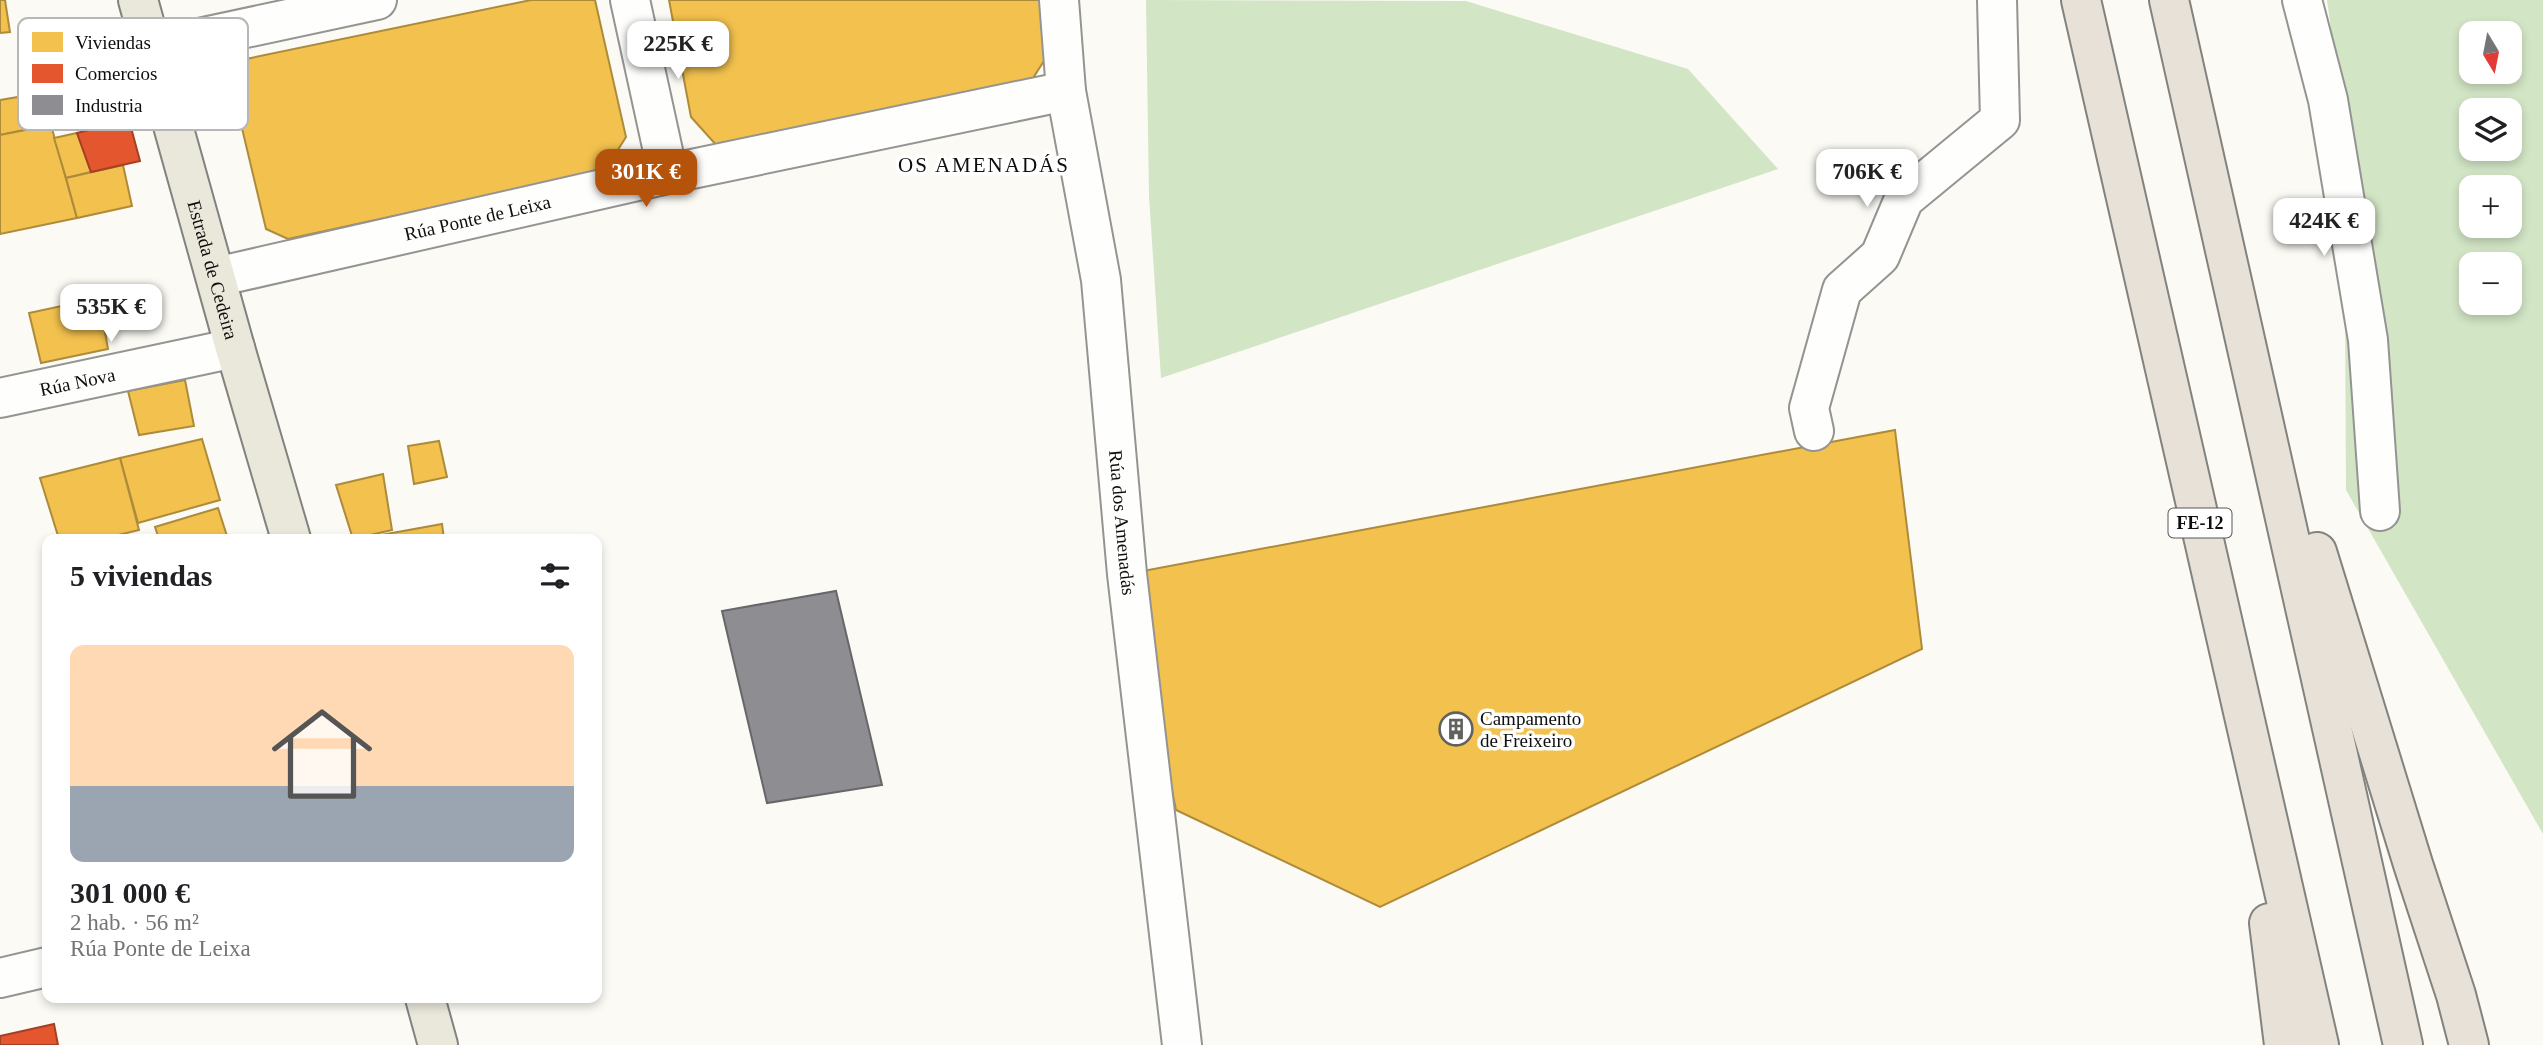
<!DOCTYPE html>
<html lang="es">
<head>
<meta charset="utf-8">
<style>
	body { margin:0; font-family:"Times New Roman",serif; background:#f2f2f2; color:#202124; height:100vh; display:flex; flex-direction:column; font-size:26px; white-space:nowrap }
	* { box-sizing:border-box; margin:0 }
	p { font-size:23px; color:#757577 }
	.icon { flex:none; width:38px; height:38px; fill:none; stroke:currentColor; stroke-width:2; stroke-linecap:round; stroke-linejoin:round }
	.map { position:relative; flex:1; overflow:hidden }
	.sheet { position:absolute; left:42px; top:534px; width:560px; height:469px; display:flex; flex-direction:column; background:#fff; border-radius:14px; box-shadow:0 4px 10px #0003 }
	.sheet>* { flex:none }
	.needle { width:46px; rotate:170deg }
	.controls { position:absolute; left:2459px; top:21px; display:grid; gap:14px }
	.controls a { display:grid; place-items:center; width:63px; height:63px; border-radius:14px; background:#fff; box-shadow:0 4px 10px #0003; font-size:35px }
	.price { position:absolute; translate:-50% -60px; padding:0 16px; border-radius:14px; background:#fff; color:#222; font-size:23px; line-height:46px; filter:drop-shadow(0 2px 4px #0008) }
	.price::after { content:''; position:absolute; left:50%; top:42px; width:21px; height:16px; margin-left:-10px; background:inherit; clip-path:polygon(0 0,100% 0,50% 100%) }
	.price.active { background:#b45309; color:#fff }
	ul { padding:0; list-style:none }
	li { display:grid; align-content:center; gap:14px; height:371px; padding:0 28px }
	li+li { border-top:2px solid #e0e0e0 }
	li span { display:grid; place-items:center; height:217px; border-radius:14px; color:#555 }
	li>.icon { margin-inline-start:auto }
	span .icon { width:126px; height:126px; fill:#fffc; stroke-width:1 }
	li b { font-size:30px }
	h2 { display:flex; justify-content:space-between; align-items:center; height:84px; padding:0 28px; font-size:30px }
	.map>svg:first-child { display:block }
	.forest { fill:#d2e5c5; fill-rule:evenodd }
	.homes { fill:#f2c14e; stroke:#ae8b3b; stroke-width:2 }
	.shops { fill:#e4572e; stroke:#a44124; stroke-width:2 }
	.industry { fill:#8d8d92; stroke:#67676a; stroke-width:2 }
	.lines { fill:none; stroke-linecap:round; stroke-linejoin:round }
	.minor-casing { stroke:#959492; stroke-width:42 }
	.major-casing { stroke:#82827f; stroke-width:42 }
	.highway-casing { stroke:#82827f; stroke-width:42 }
	.minor { stroke:#fefefd; stroke-width:38 }
	.major { stroke:#eae8db; stroke-width:38 }
	.highway { stroke:#e7e1d8; stroke-width:38 }
	.labels { text-anchor:middle; stroke-width:7; stroke-linejoin:round; paint-order:stroke }
	.shield { fill:#fff; stroke:#565656; stroke-width:2 }
	.shield-label { font-size:18px; font-weight:bold; fill:#0e0e0e }
	.street-label { font-size:19px; fill:#0e0e0e; stroke:#fff }
	.poi-label { font-size:19px; fill:#0e0e0e; stroke:#fff; text-anchor:start }
	.neighbourhood-label { font-size:21px; letter-spacing:2px; fill:#0e0e0e; stroke:#fff }
	.key { fill:#fff; stroke:#b7b7b7; stroke-width:2 }
	.key-label { font-size:19px; fill:#0e0e0e }
</style>
</head>
<body>
<div class="map">
<svg width="2543" height="1045" viewBox="0 0 2543 1045">
	<rect width="100%" height="100%" fill="#fbfaf4"/>
	<g class="forest">
		<polygon points="1146,0 1466,1 1688,69 1778,169 1161,378 1149,196"/>
		<path d="M 2327,0 L 2543,0 L 2543,834 L 2346,490 L 2344,124 ZM 2471,33 L 2510,33 L 2510,72 L 2471,72 ZM 2471,110 L 2510,110 L 2510,149 L 2471,149 ZM 2471,187 L 2510,187 L 2510,226 L 2471,226 ZM 2471,264 L 2510,264 L 2510,303 L 2471,303 Z"/>
	</g>
	<g class="homes">
		<polygon points="0,0 5,0 10,32 0,33"/>
		<polygon points="531,0 595,0 626,137 605,170 288,239 266,229 230,78 241,60"/>
		<polygon points="669,0 1044,0 1051,50 1033,78 717,146 691,117"/>
		<polygon points="18,97 24,130 0,135 0,100"/>
		<polygon points="51,125 77,218 0,234 0,135"/>
		<polygon points="77,133 91,172 66,178 54,138"/>
		<polygon points="123,165 132,206 77,218 66,178"/>
		<polygon points="99,298 108,349 41,363 29,313"/>
		<polygon points="185,380 194,426 139,435 128,391"/>
		<polygon points="1895,430 1922,649 1380,907 1176,810 1127,574"/>
		<polygon points="202,439 220,500 138,523 120,458"/>
		<polygon points="439,441 447,477 414,484 408,446"/>
		<polygon points="120,458 139,530 102,539 59,539 40,478"/>
		<polygon points="383,474 392,530 353,539 336,485"/>
		<polygon points="218,508 228,539 159,539 155,527"/>
		<polygon points="442,524 444,539 359,539"/>
	</g>
	<g class="shops">
		<polygon points="129,120 140,161 91,172 77,133"/>
		<polygon points="54,1024 58,1045 0,1045 0,1036"/>
	</g>
	<polygon class="industry" points="836,591 882,785 767,803 722,611"/>
	<g class="lines">
		<defs>
			<g id="minor">
				<polyline points="630,0 668,174"/>
				<path id="s1" d="M 1059,0 L 1066,91 L 1101,280 L 1127,574 L 1182,1045"/>
				<polyline points="2302,0 2328,100 2368,340 2380,511"/>
				<polyline points="152,48 377,0"/>
				<path id="s2" d="M 216,277 L 668,174 L 1066,91"/>
				<path id="s3" d="M 0,398 L 235,348"/>
				<polyline points="1814,431 1809,408 1842,290 1880,256 1904,199 2000,120 1997,0"/>
				<polyline points="0,978 47,967"/>
			</g>
			<g id="major">
				<path id="s4" d="M 138,0 L 235,348 L 291,539"/>
				<polyline points="425,998 438,1045"/>
			</g>
			<g id="highway">
				<polyline points="2081,0 2319,1045"/>
				<polyline points="2169,0 2403,1045"/>
				<polyline points="2317,552 2413,864 2456,995 2469,1045"/>
				<polyline points="2269,923 2284,1045"/>
			</g>
		</defs>
		<use href="#minor" class="minor-casing"/>
		<use href="#major" class="major-casing"/>
		<use href="#highway" class="highway-casing"/>
		<use href="#minor" class="minor"/>
		<use href="#major" class="major"/>
		<use href="#highway" class="highway"/>
	</g>
	<defs>
		<symbol id="building-ring" viewBox="-11 -11 22 22"><circle r="9.5" fill="#fff" stroke="#61615e" stroke-width="1.5"/><path d="M-4-6H4V6H1V3H-1V6H-4ZM-2.5-4.3h1.7v1.8h-1.7ZM.8-4.3h1.7v1.8H.8ZM-2.5-1h1.7V.8h-1.7ZM.8-1h1.7V.8H.8Z" fill="#61615e"/></symbol>
	</defs>
	<g fill-rule="evenodd">
		<use href="#building-ring" x="1437" y="710" width="38" height="38"/>
	</g>
	<g class="labels">
		<rect class="shield" x="2168.5" y="508.5" width="63" height="29" rx="5"/>
		<g class="shield-label">
			<text x="2200" y="529">FE-12</text>
		</g>
		<g class="street-label">
			<text dy="7" stroke="none"><textPath href="#s2" startOffset="268">Rúa Ponte de Leixa</textPath></text>
			<text dy="7" stroke="none"><textPath href="#s4" startOffset="280">Estrada de Cedeira</textPath></text>
			<text dy="7" stroke="none"><textPath href="#s3" startOffset="79">Rúa Nova</textPath></text>
			<text dy="7" stroke="none"><textPath href="#s1" startOffset="527">Rúa dos Amenadás</textPath></text>
		</g>
		<g class="poi-label">
			<text x="1480" y="725">Campamento<tspan x="1480" dy="22">de Freixeiro</tspan></text>
		</g>
		<g class="neighbourhood-label">
			<text x="984" y="172">OS AMENADÁS</text>
		</g>
	</g>
	<rect x="18" y="18" width="230" height="112" rx="10" class="key"/>
	<rect x="32" y="32" width="31" height="20" fill="#f2c14e"/>
	<rect x="32" y="64" width="31" height="19" fill="#e4572e"/>
	<rect x="32" y="95" width="31" height="20" fill="#8d8d92"/>
	<g class="key-label">
		<text x="75" y="49">Viviendas</text>
		<text x="75" y="80">Comercios</text>
		<text x="75" y="112">Industria</text>
	</g>
</svg>
<div class="controls">
<a><svg class="needle" viewBox="-14 -14 28 28"><path d="M0-13l5 13h-10z" fill="#e53935"/><path d="M0 13l5-13h-10z" fill="#757577"/></svg></a>
<a><svg class="icon" aria-label="layers" viewBox="0 0 24 24"><path d="M12 4l9 5-9 5-9-5zM3 14l9 5 9-5"/></svg></a>
<a>+</a>
<a>−</a>
</div>
<b class="price" style="left:678px;top:81px">225K €</b>
<b class="price active" style="left:646px;top:209px">301K €</b>
<b class="price" style="left:1867px;top:209px">706K €</b>
<b class="price" style="left:2324px;top:258px">424K €</b>
<b class="price" style="left:111px;top:344px">535K €</b>
<section class="sheet">
<h2>5 viviendas<svg class="icon" aria-label="filters" viewBox="0 0 24 24"><path d="M4 7h16M4 17h16"/><circle cx="9" cy="7" r="2"/><circle cx="15" cy="17" r="2"/></svg></h2>
<ul>
<li><span style="background:linear-gradient(#ffd9b3 65%,#9aa5b1 0)"><svg class="icon" aria-label="home" viewBox="0 0 24 24"><path d="M3 11l9-7 9 7M6 9v11h12V9"/></svg></span><div><b>301 000 €</b><p>2 hab. · 56 m²</p><p>Rúa Ponte de Leixa</p></div></li>
</ul>
</section>
</div>
</body>
</html>
